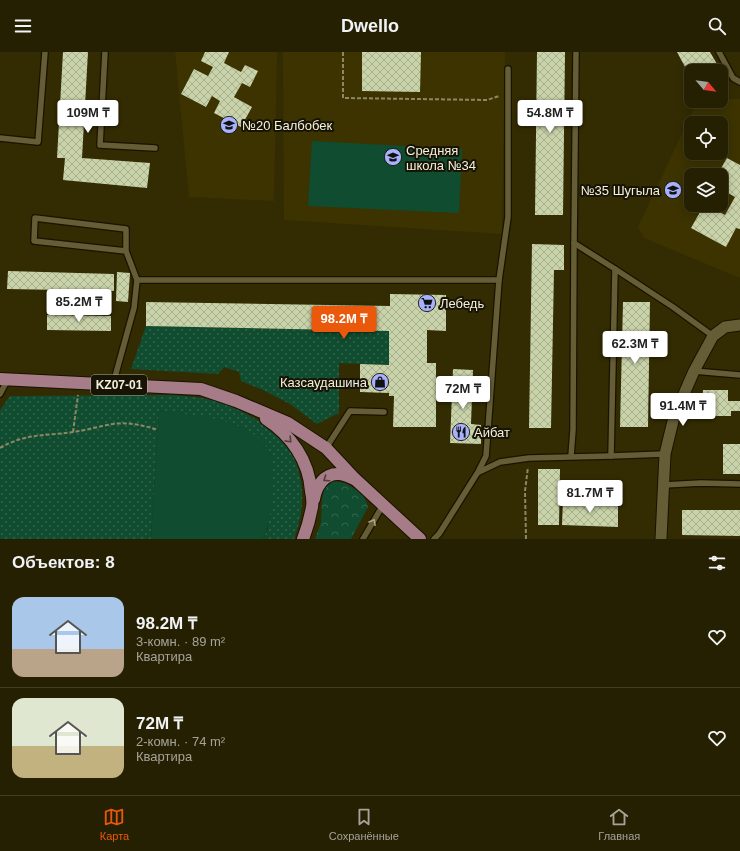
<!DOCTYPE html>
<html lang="ru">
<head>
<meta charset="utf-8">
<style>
	body { margin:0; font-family:Arial,sans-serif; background:#322d11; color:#f1f3f6; height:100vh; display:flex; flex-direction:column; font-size:15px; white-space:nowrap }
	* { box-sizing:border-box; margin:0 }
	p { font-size:13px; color:#a4a399 }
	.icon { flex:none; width:22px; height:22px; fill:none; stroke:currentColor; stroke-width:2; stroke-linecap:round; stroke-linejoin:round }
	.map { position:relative; height:487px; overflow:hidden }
	.drawer { display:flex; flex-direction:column; background:#262002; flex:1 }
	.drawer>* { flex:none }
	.needle { width:26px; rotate:119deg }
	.tools { position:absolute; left:684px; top:12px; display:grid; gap:8px }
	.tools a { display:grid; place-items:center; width:44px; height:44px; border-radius:8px; background:#262002; box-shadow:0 2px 10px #0003,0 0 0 1px #423e24; font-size:20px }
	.price { position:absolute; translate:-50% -34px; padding:0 9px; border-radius:4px; background:#fff; color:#222; font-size:13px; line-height:26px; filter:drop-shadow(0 1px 2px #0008) }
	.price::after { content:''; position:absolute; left:50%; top:24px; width:12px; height:9px; margin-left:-6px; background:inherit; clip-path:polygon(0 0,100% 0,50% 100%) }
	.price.current { background:#ea580c; color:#fff }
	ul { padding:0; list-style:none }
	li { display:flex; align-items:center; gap:12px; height:100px; padding:0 12px }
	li+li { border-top:1px solid #423e24 }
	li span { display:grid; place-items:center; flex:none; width:112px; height:80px; border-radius:12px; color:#555 }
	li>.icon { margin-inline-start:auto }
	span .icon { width:48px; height:48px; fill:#fffc; stroke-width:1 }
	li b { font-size:17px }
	h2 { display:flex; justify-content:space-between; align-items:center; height:48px; padding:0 12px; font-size:17px }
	header { display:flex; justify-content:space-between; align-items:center; height:52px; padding:0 12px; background:#262002; font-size:18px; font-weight:700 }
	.menu { display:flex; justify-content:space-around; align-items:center; height:56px; border-top:1px solid #423e24; background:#262002; font-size:11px; color:#a4a399 }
	.menu a { display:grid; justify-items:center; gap:2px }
	.menu .current { color:#ea580c }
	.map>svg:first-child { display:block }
	.built { fill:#3c3300; fill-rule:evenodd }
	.grass { fill:url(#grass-dots) }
	.forest { fill:url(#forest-crowns) }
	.pitch { fill:#104c2f }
	.building { fill:url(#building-cross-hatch) }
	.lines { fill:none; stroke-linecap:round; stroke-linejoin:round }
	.lane-casing { stroke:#191300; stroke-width:8 }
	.street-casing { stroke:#191300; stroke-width:13 }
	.primary-casing { stroke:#191300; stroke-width:14 }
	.path { stroke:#8d8767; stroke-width:2; stroke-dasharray:4 2; stroke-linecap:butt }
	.lane { stroke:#655d36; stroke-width:5.5 }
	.street { stroke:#655d36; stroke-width:11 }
	.primary { stroke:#a77c89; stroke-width:12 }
	.oneway { stroke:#513e3a }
	.oneway2 { stroke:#aca688 }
	.labels { text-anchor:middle; stroke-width:4; stroke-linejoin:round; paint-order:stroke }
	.shield { fill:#171405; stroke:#b2ae9b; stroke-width:1 }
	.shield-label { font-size:12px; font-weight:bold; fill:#f4f0db }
	.poi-label { font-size:13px; fill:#f4f0db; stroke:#171405; text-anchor:start }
</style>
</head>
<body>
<header><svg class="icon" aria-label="menu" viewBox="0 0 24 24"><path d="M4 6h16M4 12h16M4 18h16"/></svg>Dwello<svg class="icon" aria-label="search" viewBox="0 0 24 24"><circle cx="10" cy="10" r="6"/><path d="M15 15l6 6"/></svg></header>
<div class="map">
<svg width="740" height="487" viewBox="0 0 740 487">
	<defs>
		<pattern id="grass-dots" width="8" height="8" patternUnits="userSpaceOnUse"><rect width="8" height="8" fill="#104c2f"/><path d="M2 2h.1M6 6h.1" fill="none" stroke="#33664d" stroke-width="1.8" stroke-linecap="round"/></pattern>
		<pattern id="forest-crowns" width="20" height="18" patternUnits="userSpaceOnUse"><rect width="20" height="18" fill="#104c2f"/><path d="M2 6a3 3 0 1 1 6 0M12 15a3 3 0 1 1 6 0" fill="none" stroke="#33664d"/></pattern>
		<pattern id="building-cross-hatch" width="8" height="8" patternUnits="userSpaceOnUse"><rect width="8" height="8" fill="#c9d3a9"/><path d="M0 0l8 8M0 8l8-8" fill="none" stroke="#a9b08f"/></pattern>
	</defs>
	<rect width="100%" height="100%" fill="#332b02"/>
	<g class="built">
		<polygon points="175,0 277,0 274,149 189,145"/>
		<polygon points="283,0 505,0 502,182 284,168"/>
		<path d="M 721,47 L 740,47 L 740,226 L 644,186 L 638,175 L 696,52 L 702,49 L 721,49 ZM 691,71 L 721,71 L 721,101 L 691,101 ZM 691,123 L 721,123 L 721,153 L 691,153 Z"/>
	</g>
	<g class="grass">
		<polygon points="146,274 389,279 389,313 339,311 339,361 317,372 290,352 263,338 241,329 239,320 224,315 218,322 131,317"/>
		<path d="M 175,343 C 184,344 193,345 202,346 C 232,351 274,373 290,398 C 296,407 299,419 301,430 C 304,449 301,469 294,487 L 263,487 L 268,476 L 261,388 L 235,373 L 159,359 L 151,487 L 0,487 L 0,358 L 10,344 Z"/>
	</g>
	<polygon class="forest" points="333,429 345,431 363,442 368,455 351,487 315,487 321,470 322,448 324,436"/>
	<g class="pitch">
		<polygon points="312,89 462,97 459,161 308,154"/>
		<path d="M 159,359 C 191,363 250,366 268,397 C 274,409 273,424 272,436 C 271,454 271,470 263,487 L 151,487 Z"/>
	</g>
	<g class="building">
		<polygon points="63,0 88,0 82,106 150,111 147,136 63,128 65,106 57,106"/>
		<polygon points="205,0 229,0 224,11 241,20 245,13 258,19 250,35 242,31 234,45 252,55 241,75 214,61 220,49 212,44 206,55 181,42 194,17 208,24 213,15 201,9"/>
		<polygon points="362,0 421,0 420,40 362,39"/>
		<polygon points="537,0 565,0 563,163 535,163"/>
		<polygon points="677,0 710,0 721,19 691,19 691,26"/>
		<polygon points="727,106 740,113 740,177 736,176 726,195 691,176 704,153 707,153 725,163 735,145 721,137 721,123 717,123"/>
		<polygon points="532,192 564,193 564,218 554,218 551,376 529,376"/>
		<polygon points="8,219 114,222 114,239 7,237"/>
		<polygon points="117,220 130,221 128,250 116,249"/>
		<polygon points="390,242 446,243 446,279 427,278 427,311 436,311 436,375 393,375 394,344 389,344 389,341 360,340 360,312 389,313 389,279 146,274 146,250 390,254"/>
		<polygon points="623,250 650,250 648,375 620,375"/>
		<polygon points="47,263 111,264 111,279 47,278"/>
		<polygon points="453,317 473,318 471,372 481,373 481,392 450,391"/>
		<polygon points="703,338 728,338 728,349 740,349 740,359 731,359 731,364 714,364 714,360 702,360"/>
		<rect x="723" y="392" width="17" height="30"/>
		<polygon points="538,417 560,417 559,473 538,473"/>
		<polygon points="563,448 618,450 618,475 562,473"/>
		<polygon points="682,458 740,458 740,484 682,483"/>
	</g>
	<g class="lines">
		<defs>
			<g id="lane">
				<polyline points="105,0 100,93 155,96"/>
				<polyline points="576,0 574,191 615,217 611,404 665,402"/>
				<polyline points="719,0 733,26 740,30"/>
				<polyline points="0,86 38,90 45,0"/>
				<polyline points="615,217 673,255 713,284"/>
				<polyline points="137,228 499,228"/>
				<polyline points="694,319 740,323"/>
				<polyline points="113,332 134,256 137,228 126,199 34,189 35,166 126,177 126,199"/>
				<polyline points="0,342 8,327"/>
				<polyline points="326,396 350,359 384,360"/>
				<polyline points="571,404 573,378 574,191"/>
				<polyline points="479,420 500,410 529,406 611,404"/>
				<polyline points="664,433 701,431 740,432"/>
				<polyline points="363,487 383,453"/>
				<polyline points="434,487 439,482 478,420 486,404 499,228 508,165 508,17"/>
			</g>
			<polyline id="street" points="661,487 665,402 674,365 694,319 713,284 725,275 740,273"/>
			<g id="primary">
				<polyline points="0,327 201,337 236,349 288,371 326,396 355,427 420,487"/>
				<path d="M 266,367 C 291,383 309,409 311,439 C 312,444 313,450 312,455 C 310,466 307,477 303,487"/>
				<path d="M 314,447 C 316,435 324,421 339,422 C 344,422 349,425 354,427"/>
			</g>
		</defs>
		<use href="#lane" class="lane-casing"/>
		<use href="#street" class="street-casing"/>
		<use href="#primary" class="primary-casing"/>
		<g class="path">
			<polyline points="343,0 343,46 487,48 499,44"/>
			<polyline points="73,380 78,343"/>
			<path d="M 0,396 C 26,381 45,384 74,380 C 87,378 100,374 113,372 C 128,370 143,373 158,378"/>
			<polyline points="526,487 525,439 528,415"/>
		</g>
		<use href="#lane" class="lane"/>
		<use href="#street" class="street"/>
		<use href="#primary" class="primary"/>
	</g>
	<defs><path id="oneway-chevron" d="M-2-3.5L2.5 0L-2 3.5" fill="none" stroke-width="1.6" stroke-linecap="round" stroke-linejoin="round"/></defs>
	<g class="oneway">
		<use href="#oneway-chevron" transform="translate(289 388) rotate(47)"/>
		<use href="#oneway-chevron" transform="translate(326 427) rotate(146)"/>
	</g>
	<use class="oneway2" href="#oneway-chevron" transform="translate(373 470) rotate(-60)"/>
	<defs>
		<symbol id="school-disc" viewBox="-11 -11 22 22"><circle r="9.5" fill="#a7b1fc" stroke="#171405"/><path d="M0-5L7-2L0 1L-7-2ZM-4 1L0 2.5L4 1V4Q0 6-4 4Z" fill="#111"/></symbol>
		<symbol id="supermarket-disc" viewBox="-11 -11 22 22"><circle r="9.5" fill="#a7b1fc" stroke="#171405"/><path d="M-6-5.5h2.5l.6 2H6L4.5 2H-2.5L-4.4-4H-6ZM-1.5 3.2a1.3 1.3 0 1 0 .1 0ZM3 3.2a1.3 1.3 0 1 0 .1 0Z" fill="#111"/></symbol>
		<symbol id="shop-disc" viewBox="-11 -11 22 22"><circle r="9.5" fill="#a7b1fc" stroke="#171405"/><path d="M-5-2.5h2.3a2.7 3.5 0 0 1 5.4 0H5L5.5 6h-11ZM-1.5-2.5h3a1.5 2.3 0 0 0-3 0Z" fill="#111"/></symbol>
		<symbol id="restaurant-disc" viewBox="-11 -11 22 22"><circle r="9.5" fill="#a7b1fc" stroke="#171405"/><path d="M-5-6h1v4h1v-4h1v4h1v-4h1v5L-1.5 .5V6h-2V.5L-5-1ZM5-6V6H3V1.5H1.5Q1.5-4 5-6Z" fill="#111"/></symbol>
	</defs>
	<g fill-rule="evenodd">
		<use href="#school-disc" x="219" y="63" width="20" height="20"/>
		<use href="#school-disc" x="383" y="95" width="20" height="20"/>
		<use href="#school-disc" x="663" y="128" width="20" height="20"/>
		<use href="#supermarket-disc" x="417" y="241" width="20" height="20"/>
		<use href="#shop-disc" x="370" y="320" width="20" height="20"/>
		<use href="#restaurant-disc" x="451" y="370" width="20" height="20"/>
	</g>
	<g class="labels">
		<rect class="shield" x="91" y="323" width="56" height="20" rx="3"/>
		<g class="shield-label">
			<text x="119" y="337">KZ07-01</text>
		</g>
		<g class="poi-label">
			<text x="242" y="78">№20 Балбобек</text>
			<text x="406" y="103">Средняя<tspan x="406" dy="15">школа №34</tspan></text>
			<text x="660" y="143" text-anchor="end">№35 Шугыла</text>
			<text x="440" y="256">Лебедь</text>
			<text x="367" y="335" text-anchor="end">Казсаудашина</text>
			<text x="474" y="385">Айбат</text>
		</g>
	</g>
</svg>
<div class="tools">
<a><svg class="needle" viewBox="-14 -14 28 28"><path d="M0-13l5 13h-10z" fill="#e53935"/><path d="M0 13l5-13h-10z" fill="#a4a399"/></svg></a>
<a><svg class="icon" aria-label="locate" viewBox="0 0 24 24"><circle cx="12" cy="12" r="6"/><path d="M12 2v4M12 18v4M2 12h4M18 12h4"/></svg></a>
<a><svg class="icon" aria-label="layers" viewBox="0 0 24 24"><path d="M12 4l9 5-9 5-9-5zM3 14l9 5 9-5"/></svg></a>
</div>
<b class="price" style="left:88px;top:82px">109M ₸</b>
<b class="price" style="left:550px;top:82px">54.8M ₸</b>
<b class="price" style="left:79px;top:271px">85.2M ₸</b>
<b class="price current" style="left:344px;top:288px">98.2M ₸</b>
<b class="price" style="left:635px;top:313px">62.3M ₸</b>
<b class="price" style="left:463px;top:358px">72M ₸</b>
<b class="price" style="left:683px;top:375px">91.4M ₸</b>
<b class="price" style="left:590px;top:462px">81.7M ₸</b>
</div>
<section class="drawer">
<h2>Объектов: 8<svg class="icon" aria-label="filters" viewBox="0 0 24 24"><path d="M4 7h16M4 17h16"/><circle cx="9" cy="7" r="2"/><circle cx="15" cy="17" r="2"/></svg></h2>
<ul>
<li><span style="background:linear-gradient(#a9c7e8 65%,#b9a48a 0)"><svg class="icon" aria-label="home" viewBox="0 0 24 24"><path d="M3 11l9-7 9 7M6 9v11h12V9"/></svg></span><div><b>98.2M ₸</b><p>3-комн. · 89 m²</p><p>Квартира</p></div><svg class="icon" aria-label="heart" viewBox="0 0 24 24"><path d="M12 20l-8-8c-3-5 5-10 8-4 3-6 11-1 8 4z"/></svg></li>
<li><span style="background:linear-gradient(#dfe7d0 60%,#c2b280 0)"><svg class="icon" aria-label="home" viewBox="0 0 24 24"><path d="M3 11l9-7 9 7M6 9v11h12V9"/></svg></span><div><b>72M ₸</b><p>2-комн. · 74 m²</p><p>Квартира</p></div><svg class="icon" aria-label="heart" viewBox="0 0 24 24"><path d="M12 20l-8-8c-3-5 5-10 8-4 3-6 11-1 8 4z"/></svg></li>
</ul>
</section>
<nav class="menu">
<a class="current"><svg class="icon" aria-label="map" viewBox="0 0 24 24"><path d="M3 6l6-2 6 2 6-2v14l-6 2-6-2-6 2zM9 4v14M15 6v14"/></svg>Карта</a>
<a><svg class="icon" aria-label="saved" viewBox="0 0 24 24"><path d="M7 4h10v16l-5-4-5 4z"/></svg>Сохранённые</a>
<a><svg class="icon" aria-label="home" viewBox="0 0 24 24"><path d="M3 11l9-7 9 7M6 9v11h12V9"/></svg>Главная</a>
</nav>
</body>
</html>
